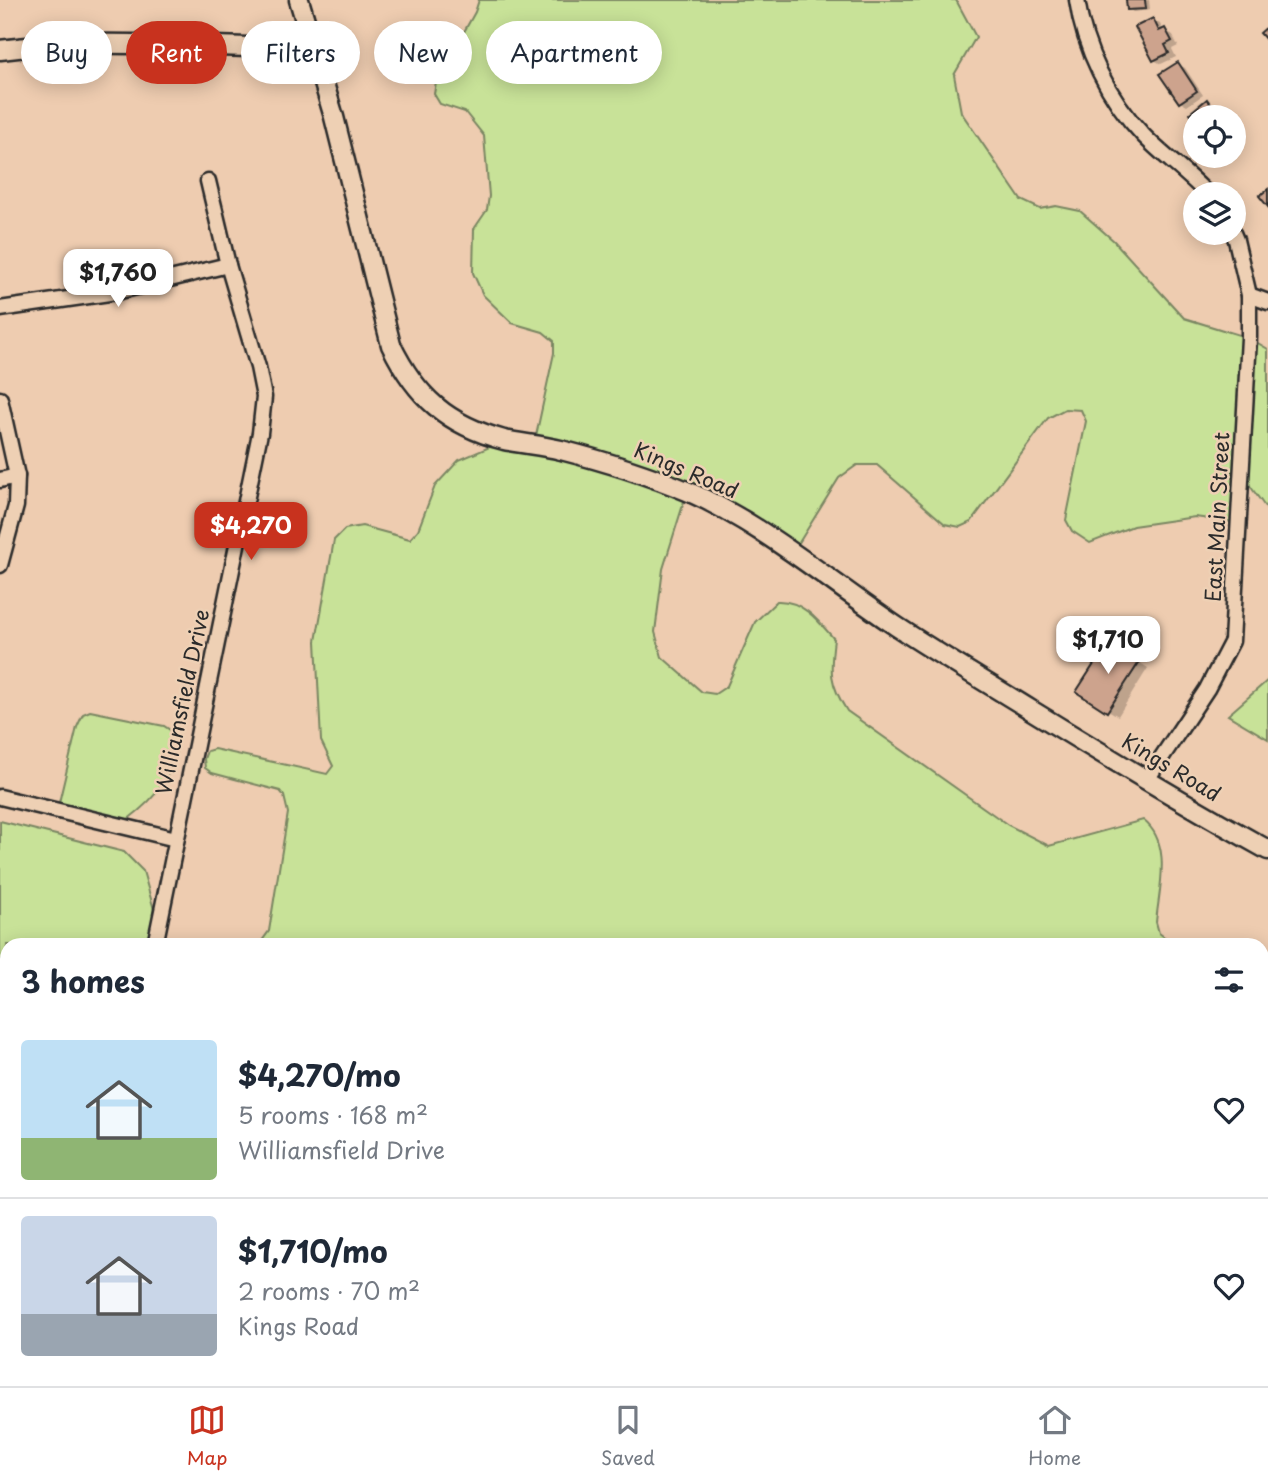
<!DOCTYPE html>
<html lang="en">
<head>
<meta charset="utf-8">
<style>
	body { margin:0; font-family:"Playpen Sans",sans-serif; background:#f2f2f3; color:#1f2937; height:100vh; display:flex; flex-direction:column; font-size:26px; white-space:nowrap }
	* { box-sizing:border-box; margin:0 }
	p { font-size:23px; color:#747a83 }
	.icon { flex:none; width:38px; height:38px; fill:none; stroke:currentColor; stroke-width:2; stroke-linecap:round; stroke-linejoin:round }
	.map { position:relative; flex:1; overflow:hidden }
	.details { position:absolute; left:0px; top:938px; width:1269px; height:448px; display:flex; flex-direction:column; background:#fff; border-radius:21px 21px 0 0; box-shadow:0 4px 18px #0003 }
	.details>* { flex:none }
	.banner { position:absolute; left:21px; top:21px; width:700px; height:63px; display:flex; gap:14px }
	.buttons { position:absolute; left:1183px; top:105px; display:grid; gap:14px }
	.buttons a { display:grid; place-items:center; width:63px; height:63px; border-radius:50%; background:#fff; box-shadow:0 4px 18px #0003; font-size:35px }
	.price { position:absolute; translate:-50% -60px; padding:0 16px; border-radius:14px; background:#fff; color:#222; font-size:23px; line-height:46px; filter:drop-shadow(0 2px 4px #0008) }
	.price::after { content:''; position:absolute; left:50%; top:42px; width:21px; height:16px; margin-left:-10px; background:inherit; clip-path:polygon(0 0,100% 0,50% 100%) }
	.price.on { background:#c8321e; color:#fff }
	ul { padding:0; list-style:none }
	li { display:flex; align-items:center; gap:21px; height:175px; padding:0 21px }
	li+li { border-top:2px solid #e0e1e3 }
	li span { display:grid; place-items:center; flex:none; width:196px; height:140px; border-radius:7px; color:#555 }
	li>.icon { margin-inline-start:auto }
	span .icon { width:84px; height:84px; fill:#fffc; stroke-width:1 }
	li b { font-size:30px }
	h2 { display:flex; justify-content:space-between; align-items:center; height:84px; padding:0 21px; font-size:30px }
	.tag { padding:0 24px; border-radius:32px; background:#fff; box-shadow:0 4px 18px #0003; font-size:24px; line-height:63px }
	.tag.on { background:#c8321e; color:#fff }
	.tabs { display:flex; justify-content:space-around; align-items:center; height:98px; border-top:2px solid #e0e1e3; background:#fff; font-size:19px; color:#747a83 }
	.tabs a { display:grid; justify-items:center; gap:4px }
	.tabs .on { color:#c8321e }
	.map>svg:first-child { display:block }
	.green { fill:#c8e298; stroke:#7a8662; stroke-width:2 }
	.shadow { fill:#0003 }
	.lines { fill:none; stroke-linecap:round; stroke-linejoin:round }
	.stream { stroke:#5f8e96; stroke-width:3.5 }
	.building { fill:#cda38d; stroke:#2b2b2b; stroke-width:2 }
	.minor-casing { stroke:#2b2b2b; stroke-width:19 }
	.tertiary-casing { stroke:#2b2b2b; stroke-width:23 }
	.minor { stroke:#eed0b4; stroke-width:14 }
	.tertiary { stroke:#eed0b4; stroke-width:18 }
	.labels { text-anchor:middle; stroke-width:5; stroke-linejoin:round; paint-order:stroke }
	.street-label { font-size:21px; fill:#2b2b2b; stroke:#eed0b4 }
</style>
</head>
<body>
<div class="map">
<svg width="1268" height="1386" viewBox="0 0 1268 1386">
	<rect width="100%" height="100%" fill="#eeccb0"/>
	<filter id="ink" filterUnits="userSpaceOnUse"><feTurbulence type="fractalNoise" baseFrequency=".0143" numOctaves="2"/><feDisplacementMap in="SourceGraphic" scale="14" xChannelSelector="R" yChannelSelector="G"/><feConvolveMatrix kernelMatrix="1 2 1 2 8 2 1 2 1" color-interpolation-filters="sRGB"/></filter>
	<g filter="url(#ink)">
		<g class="green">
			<path d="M 479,0 L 956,0 L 976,37 L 954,75 L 961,112 L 1021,200 L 1040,209 L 1056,206 L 1080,211 L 1114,241 L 1184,318 L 1249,338 L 1268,349 L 1268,511 L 1243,476 L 1239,523 L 1195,517 L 1133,526 L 1090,543 L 1072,531 L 1066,520 L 1086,421 L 1081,410 L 1065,409 L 1048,418 L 971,522 L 960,527 L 945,524 L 877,465 L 857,465 L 839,478 L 792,554 L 687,492 L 663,569 L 655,632 L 662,657 L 702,692 L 715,694 L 727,686 L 755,622 L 777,601 C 802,600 818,620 834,639 C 830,671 829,683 847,711 L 1008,825 L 1049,846 L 1143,820 C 1173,843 1159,889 1156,922 L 1159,933 L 1175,945 L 259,945 L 269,931 L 288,813 L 284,796 L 280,791 L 212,773 L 205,768 L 204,759 L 207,751 L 214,749 L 327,774 L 333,766 L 321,741 L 316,641 L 334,540 L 345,529 L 362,526 L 410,539 L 418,530 L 435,486 L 459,460 L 506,440 L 534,445 L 554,353 L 554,341 L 543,332 L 512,323 L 483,295 L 473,273 L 474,229 L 487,210 L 489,196 L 484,136 L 465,112 L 440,104 L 434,94 L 436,82 L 475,12 Z"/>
			<polygon points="1268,680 1268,739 1228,715"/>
			<path d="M 90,711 L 164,726 L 179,736 C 172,777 160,795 127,820 L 57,811 L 77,727 L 83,714 Z"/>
			<polygon points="0,821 124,852 143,871 159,927 155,945 7,945 7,1379 1262,1379 1262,1000 1268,1001 1268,1386 0,1386"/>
		</g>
		<g class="shadow">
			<polygon points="1128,0 1149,0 1150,10 1133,12 1129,9"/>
			<polygon points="1153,20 1160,24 1163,31 1172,34 1178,46 1172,49 1176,57 1161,64 1154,60"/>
			<polygon points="1178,64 1185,68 1203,95 1187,106 1180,102"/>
			<polygon points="1207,101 1217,109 1220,107 1227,111 1232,117 1196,117 1192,113"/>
			<polygon points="1119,649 1148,668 1118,716 1108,710"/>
		</g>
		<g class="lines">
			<g class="stream">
				<polyline points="0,1374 7,1376"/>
				<polyline points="16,1379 31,1386"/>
			</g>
		</g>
		<g class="building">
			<polygon points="1126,0 1145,0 1146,9 1127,10"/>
			<polygon points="1153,18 1159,31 1165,28 1172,41 1165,45 1169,53 1153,61 1135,27"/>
			<polygon points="1268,26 1268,42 1260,33"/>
			<polygon points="1178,62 1197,91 1179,103 1159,74"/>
			<polygon points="1207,99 1214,109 1220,105 1227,114 1223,117 1195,117 1195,120 1190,113"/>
			<polygon points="1268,189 1268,207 1259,196"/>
			<polygon points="1109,641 1140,661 1107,712 1076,692"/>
		</g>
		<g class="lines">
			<defs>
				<g id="minor">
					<path d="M 1077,0 C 1084,49 1109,99 1143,135 C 1163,156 1188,173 1207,194"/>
					<polyline points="1249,295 1268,302"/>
					<polyline points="0,309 116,292 228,265"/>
					<polyline points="0,399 17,476 16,506 0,565"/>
					<polyline points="0,480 17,476"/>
					<polyline points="1146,781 1207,689 1232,641 1249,338 1249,295 1236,240 1233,233"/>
					<polyline points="0,797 176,839"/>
					<polyline points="155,945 260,433 264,397 258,367 228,265 208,181"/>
				</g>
				<g id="tertiary">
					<path d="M 299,0 L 334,117 L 391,345 C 416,397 448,425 504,440 C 523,444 542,445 561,450 C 604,461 646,474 687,491 C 761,523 829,581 896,626 C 940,655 986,682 1031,710 C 1109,758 1188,806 1268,850"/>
					<path d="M 0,50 C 104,36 209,50 313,47"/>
				</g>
			</defs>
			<use href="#minor" class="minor-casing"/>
			<use href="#tertiary" class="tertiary-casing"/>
			<use href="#minor" class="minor"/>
			<use href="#tertiary" class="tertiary"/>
		</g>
	</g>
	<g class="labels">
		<g class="street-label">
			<text transform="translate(686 471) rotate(23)" y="7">Kings Road</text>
			<text transform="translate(1218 517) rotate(-87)" y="7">East Main Street</text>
			<text transform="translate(183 702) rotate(-78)" y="7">Williamsfield Drive</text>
			<text transform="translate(1171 768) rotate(31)" y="7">Kings Road</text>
		</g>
	</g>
</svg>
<div class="buttons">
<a><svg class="icon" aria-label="locate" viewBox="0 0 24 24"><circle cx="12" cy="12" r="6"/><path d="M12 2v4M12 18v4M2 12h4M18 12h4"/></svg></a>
<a><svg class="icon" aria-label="layers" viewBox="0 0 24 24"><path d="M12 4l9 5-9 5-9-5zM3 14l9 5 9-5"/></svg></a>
</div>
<b class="price" style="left:118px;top:309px">$1,760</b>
<b class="price on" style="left:251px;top:562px">$4,270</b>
<b class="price" style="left:1108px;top:676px">$1,710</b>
<div class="banner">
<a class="tag">Buy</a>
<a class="tag on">Rent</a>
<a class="tag">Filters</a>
<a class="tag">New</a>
<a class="tag">Apartment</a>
</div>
<section class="details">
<h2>3 homes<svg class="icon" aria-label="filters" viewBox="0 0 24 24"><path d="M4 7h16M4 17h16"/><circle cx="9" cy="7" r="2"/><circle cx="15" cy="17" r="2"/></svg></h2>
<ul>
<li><span style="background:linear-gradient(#bfe0f5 70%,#8fb573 0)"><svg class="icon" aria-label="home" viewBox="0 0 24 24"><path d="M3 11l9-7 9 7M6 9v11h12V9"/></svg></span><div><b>$4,270/mo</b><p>5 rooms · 168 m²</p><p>Williamsfield Drive</p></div><svg class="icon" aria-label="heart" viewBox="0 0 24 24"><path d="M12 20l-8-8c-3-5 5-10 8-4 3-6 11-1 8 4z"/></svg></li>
<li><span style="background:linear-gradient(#c9d6e8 70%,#9aa5b1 0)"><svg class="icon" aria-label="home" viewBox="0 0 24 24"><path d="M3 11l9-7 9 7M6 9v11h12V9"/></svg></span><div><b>$1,710/mo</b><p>2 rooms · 70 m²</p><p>Kings Road</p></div><svg class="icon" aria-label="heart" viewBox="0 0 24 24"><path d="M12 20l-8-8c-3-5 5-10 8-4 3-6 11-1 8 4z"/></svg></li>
</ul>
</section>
</div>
<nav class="tabs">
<a class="on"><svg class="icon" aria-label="map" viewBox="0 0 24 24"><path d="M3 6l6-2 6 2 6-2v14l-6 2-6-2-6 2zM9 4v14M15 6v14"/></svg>Map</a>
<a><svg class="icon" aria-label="saved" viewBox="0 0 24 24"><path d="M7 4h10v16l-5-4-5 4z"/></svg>Saved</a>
<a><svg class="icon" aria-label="home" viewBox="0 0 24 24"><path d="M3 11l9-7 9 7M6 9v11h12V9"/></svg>Home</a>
</nav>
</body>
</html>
